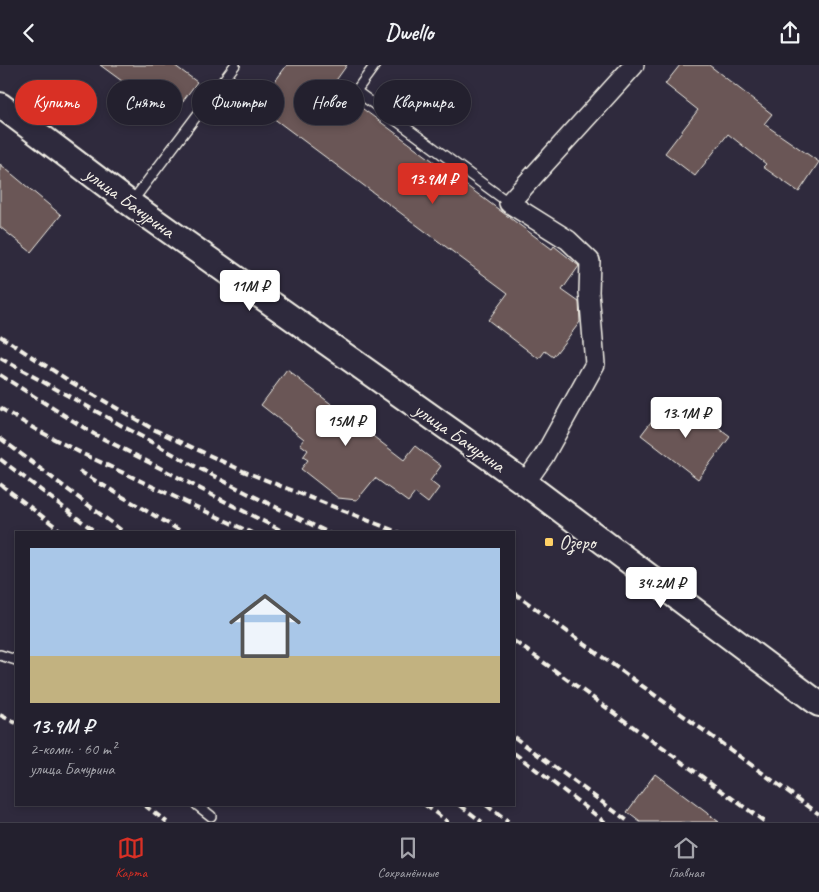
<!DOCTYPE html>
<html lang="ru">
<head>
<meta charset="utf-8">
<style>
	body { margin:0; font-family:Caveat,sans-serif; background:#2b2836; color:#f1f3f6; height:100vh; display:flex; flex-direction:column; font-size:19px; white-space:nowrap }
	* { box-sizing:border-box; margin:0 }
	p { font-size:16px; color:#a3a3aa }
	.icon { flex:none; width:28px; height:28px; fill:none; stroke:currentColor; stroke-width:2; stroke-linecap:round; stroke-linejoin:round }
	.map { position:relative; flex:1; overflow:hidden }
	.panel { position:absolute; left:15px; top:466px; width:500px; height:275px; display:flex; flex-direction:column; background:#23202e; border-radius:0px; box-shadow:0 2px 8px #0003,0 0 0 1px #403e4a }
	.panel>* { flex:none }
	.guide { position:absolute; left:15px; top:15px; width:500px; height:45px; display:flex; gap:10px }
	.price { position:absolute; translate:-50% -42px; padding:0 11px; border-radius:5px; background:#fff; color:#222; font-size:16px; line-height:32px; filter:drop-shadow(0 1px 2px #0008) }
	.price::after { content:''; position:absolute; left:50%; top:30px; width:15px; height:11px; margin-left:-8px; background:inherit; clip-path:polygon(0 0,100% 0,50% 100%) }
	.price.active { background:#d93025; color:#fff }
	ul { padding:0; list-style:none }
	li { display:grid; align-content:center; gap:10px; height:265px; padding:0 15px }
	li+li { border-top:1px solid #403e4a }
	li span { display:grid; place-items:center; height:155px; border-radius:0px; color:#555 }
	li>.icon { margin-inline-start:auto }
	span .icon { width:90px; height:90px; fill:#fffc; stroke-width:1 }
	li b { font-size:21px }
	.chip { padding:0 18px; border-radius:22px; background:#23202e; box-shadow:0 2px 8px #0003,0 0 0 1px #403e4a; font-size:18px; line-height:45px }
	.chip.active { background:#d93025; color:#fff }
	header { display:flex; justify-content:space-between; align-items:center; height:65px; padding:0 15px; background:#23202e; font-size:22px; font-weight:700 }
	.tabs { display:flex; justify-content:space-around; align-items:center; height:70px; border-top:1px solid #403e4a; background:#23202e; font-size:14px; color:#a3a3aa }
	.tabs a { display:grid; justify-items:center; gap:2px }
	.tabs .active { color:#d93025 }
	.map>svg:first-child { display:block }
	.building { fill:#6a5757; stroke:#f4f1e8 }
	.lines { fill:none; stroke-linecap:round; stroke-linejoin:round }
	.service-casing { stroke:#f4f1e8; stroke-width:12 }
	.minor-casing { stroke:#f4f1e8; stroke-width:22 }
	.tertiary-casing { stroke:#f4f1e8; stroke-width:28 }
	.service { stroke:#2f2a3d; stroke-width:9 }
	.minor { stroke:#2f2a3d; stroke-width:19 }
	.tertiary { stroke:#2f2a3d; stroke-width:24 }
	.rail { stroke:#f4f1e8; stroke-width:4; stroke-dasharray:8 4; stroke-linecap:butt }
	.poi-dot { fill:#ffd166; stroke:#2f2a3d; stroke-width:2 }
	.labels { text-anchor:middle; stroke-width:4; stroke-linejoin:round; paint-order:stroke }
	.street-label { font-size:20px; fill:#f4f1e8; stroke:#2f2a3d }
	.poi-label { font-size:20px; fill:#f4f1e8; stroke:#2f2a3d; text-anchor:start }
</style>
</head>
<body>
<header><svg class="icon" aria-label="back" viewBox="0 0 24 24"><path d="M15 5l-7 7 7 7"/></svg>Dwello<svg class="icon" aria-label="share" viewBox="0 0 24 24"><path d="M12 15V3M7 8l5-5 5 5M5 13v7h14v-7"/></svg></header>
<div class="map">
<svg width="819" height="757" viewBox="0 0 819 757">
	<rect width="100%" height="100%" fill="#2f2a3d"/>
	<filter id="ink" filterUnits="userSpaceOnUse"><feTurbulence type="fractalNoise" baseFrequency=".02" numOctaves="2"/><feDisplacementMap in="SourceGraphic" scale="10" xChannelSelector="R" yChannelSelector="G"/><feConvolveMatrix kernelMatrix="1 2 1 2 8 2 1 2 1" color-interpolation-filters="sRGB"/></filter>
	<g filter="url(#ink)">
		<g class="building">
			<polygon points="100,0 174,0 197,17 171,52"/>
			<polygon points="287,0 347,0 332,21 552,184 554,181 579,201 562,225 579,237 580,257 553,292 545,286 539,294 488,255 508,228 257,41"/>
			<polygon points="680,0 709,0 772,49 764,59 819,97 799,127 763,102 766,99 728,69 695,111 665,88 698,45 665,19"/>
			<polygon points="0,99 61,150 31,187 0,162"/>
			<polygon points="287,305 404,395 415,381 441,401 430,416 439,423 428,438 415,428 408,437 375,413 357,435 338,433 301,404 308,395 303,392 308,385 300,379 304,374 261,340"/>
			<polygon points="663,341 681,356 691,343 730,372 698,414 641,370"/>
			<polygon points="655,709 719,757 640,757 627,747"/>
		</g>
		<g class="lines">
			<defs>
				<g id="service">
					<polyline points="375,0 356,26 509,138"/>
					<polyline points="131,138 235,0"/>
					<polyline points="0,590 16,595"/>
					<polyline points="197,740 211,751"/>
				</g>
				<polyline id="minor" points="525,418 544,391 595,299 589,227 590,196 568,175 509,138 634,0"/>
				<polyline id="tertiary" points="0,40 131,139 525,418 819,639"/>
			</defs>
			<use href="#service" class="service-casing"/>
			<use href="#minor" class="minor-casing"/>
			<use href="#tertiary" class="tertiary-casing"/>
			<use href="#service" class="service"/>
			<use href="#minor" class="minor"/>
			<use href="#tertiary" class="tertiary"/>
			<g class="rail">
				<polyline points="0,271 71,317 153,364 243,406 400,468"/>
				<polyline points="0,293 191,399 247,428 329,468"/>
				<polyline points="0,310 94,369 286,468"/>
				<polyline points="0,343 35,364 83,389 252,468"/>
				<polyline points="0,373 125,468"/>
				<polyline points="0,394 97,468"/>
				<polyline points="79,406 184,468"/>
				<polyline points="0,419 64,468"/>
				<polyline points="514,528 819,749"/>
				<polyline points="514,576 765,757"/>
				<polyline points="0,650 16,658"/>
				<polyline points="514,672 629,757"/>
				<polyline points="514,688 605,757"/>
				<polyline points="144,740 167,757"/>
				<polyline points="425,740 448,757"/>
				<polyline points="460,740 482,757"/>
				<polyline points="486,740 508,757"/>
			</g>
		</g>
	</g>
	<rect class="poi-dot" x="544" y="472" width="10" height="10" rx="2.5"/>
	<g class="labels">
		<g class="street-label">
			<text transform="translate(130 137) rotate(36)" y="7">улица Бачурина</text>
			<text transform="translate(460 372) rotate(35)" y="7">улица Бачурина</text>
		</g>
		<g class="poi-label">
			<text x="559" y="484">Озеро</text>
		</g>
	</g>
</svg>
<b class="price active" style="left:433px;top:140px">13.9M ₽</b>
<b class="price" style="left:250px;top:247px">11M ₽</b>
<b class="price" style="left:686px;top:374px">13.1M ₽</b>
<b class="price" style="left:346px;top:382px">15M ₽</b>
<b class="price" style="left:661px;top:544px">34.2M ₽</b>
<div class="guide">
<a class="chip active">Купить</a>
<a class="chip">Снять</a>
<a class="chip">Фильтры</a>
<a class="chip">Новое</a>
<a class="chip">Квартира</a>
</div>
<section class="panel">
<ul>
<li><span style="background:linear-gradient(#a9c7e8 70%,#c2b280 0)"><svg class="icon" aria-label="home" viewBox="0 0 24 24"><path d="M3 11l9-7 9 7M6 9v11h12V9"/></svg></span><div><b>13.9M ₽</b><p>2-комн. · 60 m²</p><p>улица Бачурина</p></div></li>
</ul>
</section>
</div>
<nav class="tabs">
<a class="active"><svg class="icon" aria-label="map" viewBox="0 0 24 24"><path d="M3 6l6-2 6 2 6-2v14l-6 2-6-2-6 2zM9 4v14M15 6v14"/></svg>Карта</a>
<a><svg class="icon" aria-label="saved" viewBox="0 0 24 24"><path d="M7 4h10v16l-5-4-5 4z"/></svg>Сохранённые</a>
<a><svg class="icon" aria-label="home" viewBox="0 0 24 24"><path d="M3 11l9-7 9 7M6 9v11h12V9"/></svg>Главная</a>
</nav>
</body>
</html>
